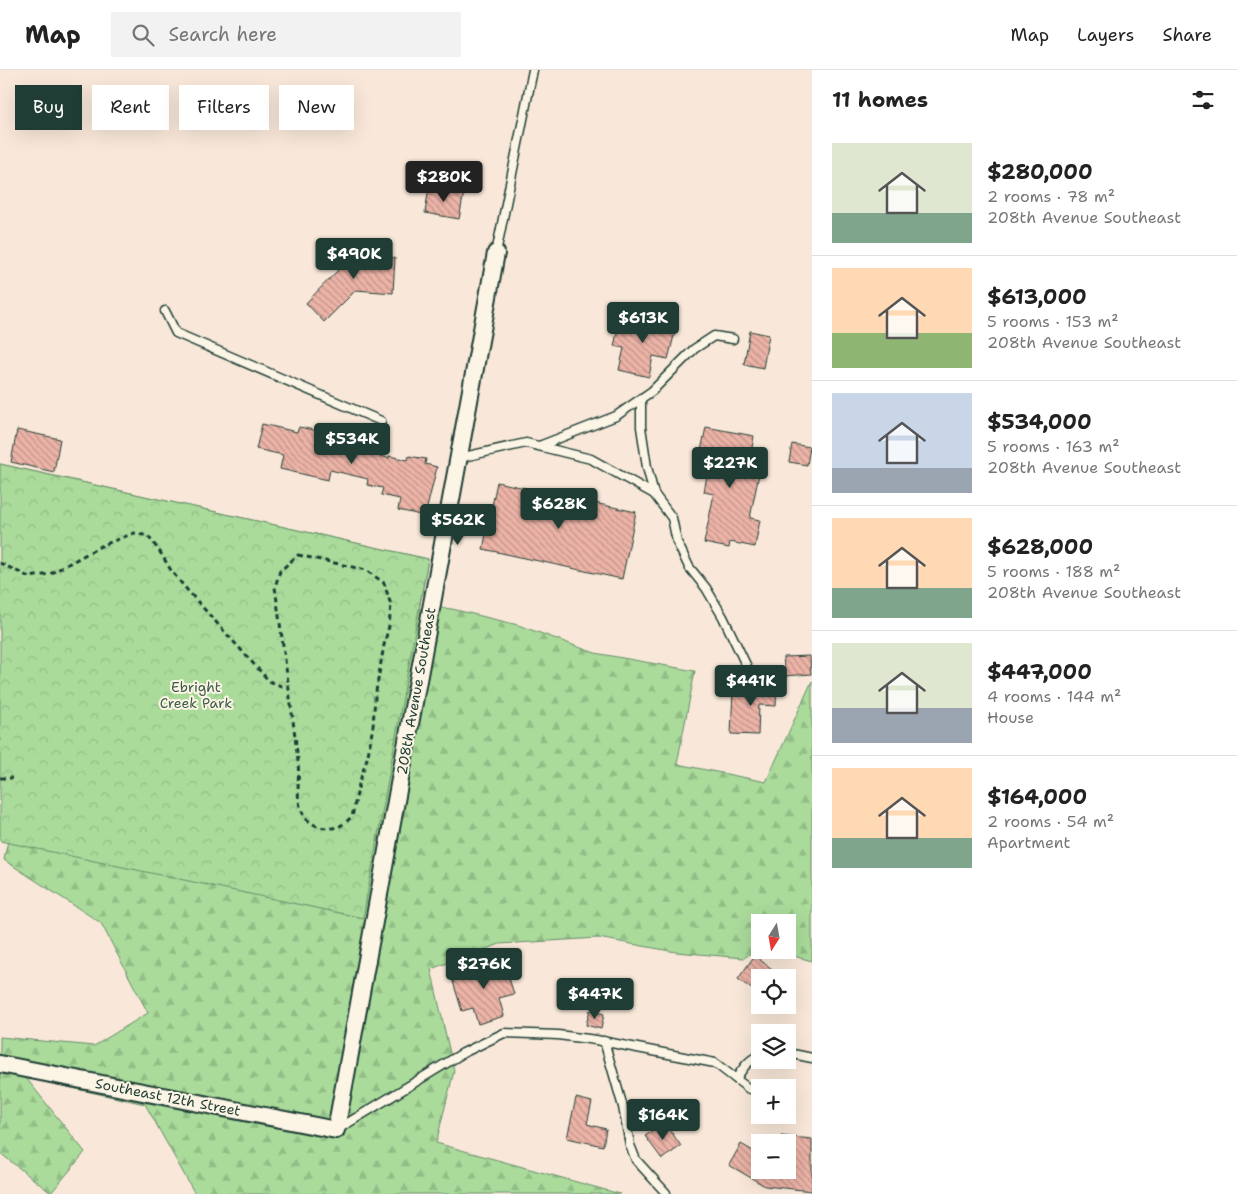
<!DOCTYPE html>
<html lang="en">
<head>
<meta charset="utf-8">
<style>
	body { margin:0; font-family:"Shantell Sans",sans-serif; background:#f2f2f2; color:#222; height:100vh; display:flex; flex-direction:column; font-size:19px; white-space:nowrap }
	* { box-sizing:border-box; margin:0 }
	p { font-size:16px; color:#767676 }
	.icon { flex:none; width:28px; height:28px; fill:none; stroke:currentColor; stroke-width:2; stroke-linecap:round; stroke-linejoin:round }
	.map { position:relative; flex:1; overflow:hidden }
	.details { display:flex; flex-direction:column; background:#fff; width:425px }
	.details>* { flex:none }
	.hud { position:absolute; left:15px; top:15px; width:475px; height:45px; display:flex; gap:10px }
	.needle { width:32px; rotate:191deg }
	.fabs { position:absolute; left:751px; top:844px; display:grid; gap:10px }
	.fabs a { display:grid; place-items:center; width:45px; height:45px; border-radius:0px; background:#fff; box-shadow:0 5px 20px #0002; font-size:25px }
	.price { position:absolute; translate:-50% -42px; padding:0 11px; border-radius:5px; background:#1f3d34; color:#fff; font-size:16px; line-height:32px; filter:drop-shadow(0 1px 2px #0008) }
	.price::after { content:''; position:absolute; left:50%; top:30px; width:15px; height:11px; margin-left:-8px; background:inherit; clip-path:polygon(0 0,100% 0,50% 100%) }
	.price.current { background:#222; color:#fff }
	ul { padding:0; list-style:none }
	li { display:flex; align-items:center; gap:15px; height:125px; padding:0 20px }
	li+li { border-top:1px solid #e0e0e0 }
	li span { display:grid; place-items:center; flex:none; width:140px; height:100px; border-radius:0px; color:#555 }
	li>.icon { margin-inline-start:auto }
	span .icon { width:60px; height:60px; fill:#fffc; stroke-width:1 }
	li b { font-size:21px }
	h2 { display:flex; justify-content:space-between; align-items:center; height:60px; padding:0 20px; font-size:21px }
	.tag { padding:0 18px; border-radius:0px; background:#fff; box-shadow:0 5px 20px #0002; font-size:18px; line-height:45px }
	.tag.current { background:#1f3d34; color:#fff }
	header { display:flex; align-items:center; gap:30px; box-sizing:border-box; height:70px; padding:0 25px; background:#fff; border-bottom:1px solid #e0e0e0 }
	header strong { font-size:24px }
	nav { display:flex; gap:28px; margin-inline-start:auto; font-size:18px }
	.search { width:350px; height:45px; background:#f2f2f2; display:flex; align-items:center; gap:12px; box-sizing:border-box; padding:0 18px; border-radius:0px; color:#767676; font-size:19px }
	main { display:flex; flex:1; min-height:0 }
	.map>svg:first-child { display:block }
	.forest { fill:url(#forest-firs); stroke:#648c68 }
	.park { fill:url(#park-crowns); stroke:#648c68 }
	.building { fill:url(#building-back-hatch); stroke:#1f3d34 }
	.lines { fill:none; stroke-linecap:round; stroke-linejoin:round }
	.service-casing { stroke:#1f3d34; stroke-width:11 }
	.minor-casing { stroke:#1f3d34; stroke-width:20 }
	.path { stroke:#1f3d34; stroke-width:3; stroke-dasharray:5 4; stroke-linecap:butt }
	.service { stroke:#fcf5e5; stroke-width:8 }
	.minor { stroke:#fcf5e5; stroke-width:16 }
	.labels { text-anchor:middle; stroke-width:4; stroke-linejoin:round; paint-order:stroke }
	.park-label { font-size:14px; fill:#3b5d49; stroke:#fcf5e5 }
	.street-label { font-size:14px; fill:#1f3d34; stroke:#fcf5e5 }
</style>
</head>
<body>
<header>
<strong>Map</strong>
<div class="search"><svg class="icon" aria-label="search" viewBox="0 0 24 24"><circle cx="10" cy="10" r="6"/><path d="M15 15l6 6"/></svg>Search here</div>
<nav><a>Map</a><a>Layers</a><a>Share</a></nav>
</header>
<main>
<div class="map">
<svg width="812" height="1124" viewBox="0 0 812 1124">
	<defs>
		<pattern id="forest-firs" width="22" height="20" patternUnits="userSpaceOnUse" patternTransform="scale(1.25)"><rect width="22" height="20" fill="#aadb9b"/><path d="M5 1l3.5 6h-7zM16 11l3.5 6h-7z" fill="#92bd86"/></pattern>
		<pattern id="park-crowns" width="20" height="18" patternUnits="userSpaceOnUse" patternTransform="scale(1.25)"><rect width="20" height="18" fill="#aadb9b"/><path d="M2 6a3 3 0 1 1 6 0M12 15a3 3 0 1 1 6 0" fill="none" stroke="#92bd86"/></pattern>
		<pattern id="building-back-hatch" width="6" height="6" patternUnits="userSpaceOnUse" patternTransform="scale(1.25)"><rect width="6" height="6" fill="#edb3a7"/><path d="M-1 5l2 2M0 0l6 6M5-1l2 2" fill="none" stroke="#bf9389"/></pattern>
	</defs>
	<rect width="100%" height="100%" fill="#f9e8d9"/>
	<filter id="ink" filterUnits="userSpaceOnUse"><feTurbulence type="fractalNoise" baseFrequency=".02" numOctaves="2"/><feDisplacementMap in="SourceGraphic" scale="10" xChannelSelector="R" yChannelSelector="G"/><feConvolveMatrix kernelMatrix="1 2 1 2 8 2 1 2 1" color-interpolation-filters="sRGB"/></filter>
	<g filter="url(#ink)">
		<polygon class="forest" points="0,394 428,489 419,540 424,536 452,539 518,555 595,583 695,601 677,694 766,712 812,611 812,891 772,880 788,880 788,852 760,852 760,877 744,888 676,882 598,868 500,874 431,899 454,1001 436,1073 620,1124 195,1124 145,1034 26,1008 85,1082 51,1123 0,1083 0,967 94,976 148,943 101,853 4,790 20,712"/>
		<polygon class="park" points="0,394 428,489 363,848 0,771"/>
		<g class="building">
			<polygon points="429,117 464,122 459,149 425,143"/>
			<polygon points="344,178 374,180 380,186 395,188 393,223 356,220 324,252 306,233 342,196"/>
			<polygon points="621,245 676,258 668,289 653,286 649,307 619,300 624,278 614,276"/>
			<polygon points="750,261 769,265 763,298 744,294"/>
			<polygon points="262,354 297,362 299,357 324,362 323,367 336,370 335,376 389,388 389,386 408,390 409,386 426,389 425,394 437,397 425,446 398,440 400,429 381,425 383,418 367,415 368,409 330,400 328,410 280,399 283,385 256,379"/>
			<polygon points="706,357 754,366 748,401 759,404 750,448 760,450 755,477 730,472 729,478 704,473 714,424 704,422 711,383 701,381"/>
			<polygon points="17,360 60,369 54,402 11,392"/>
			<polygon points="792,374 810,377 807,395 789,392"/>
			<polygon points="497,412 636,442 622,509 483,479"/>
			<polygon points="810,586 811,604 785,606 783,587"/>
			<polygon points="744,613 777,614 776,636 759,635 758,665 731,664 733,619 744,620"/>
			<polygon points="760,878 760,890 784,908 760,908 760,925 738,909"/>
			<polygon points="503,889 514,924 499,928 504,946 478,954 473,938 462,941 451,905"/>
			<polygon points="590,940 604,944 601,959 586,955"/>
			<polygon points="576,1028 592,1032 587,1054 606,1059 603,1076 567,1068"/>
			<polygon points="665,1053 681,1076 662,1089 645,1066"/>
			<polygon points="781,1066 812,1069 812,1121 765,1116 729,1095 741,1074 760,1085 760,1100 788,1100 788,1072 781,1072"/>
		</g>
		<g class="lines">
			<defs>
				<g id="service">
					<polyline points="496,183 533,0"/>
					<polyline points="165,241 176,263 381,351"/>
					<polyline points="641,328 641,357 647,397 654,424"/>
					<polyline points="539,376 616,346 652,321 694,279 714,266 733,269"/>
					<polyline points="459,388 526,373 591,389 654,424 672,448 677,472 689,497 706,518 723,547 749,601"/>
					<polyline points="604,971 623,1037 630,1075 636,1090 666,1123"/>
					<polyline points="788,983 812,988"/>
					<path d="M 736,1009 C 743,998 748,990 760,985"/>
					<polyline points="338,1059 463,983 504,963 558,965 596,970 715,993 749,1019"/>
				</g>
				<polyline id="minor" points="0,994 336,1060 496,183"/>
			</defs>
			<use href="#service" class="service-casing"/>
			<use href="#minor" class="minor-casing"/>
			<g class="path">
				<path d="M 298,485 L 366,500 L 384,513 L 391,535 L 389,556 L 384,575 L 375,627 L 373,656 L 368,685 L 359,714 L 352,747 C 348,750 344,754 340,756 C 328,761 312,757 305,747 C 294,731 300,710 298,691 C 291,633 283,575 275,517 L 280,501 Z"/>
				<polyline points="0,493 29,507 50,504 101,476 134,463 148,466 160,482 172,502 188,521 269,611 281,616 289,616"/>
				<polyline points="0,708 12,708"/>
			</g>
			<use href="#service" class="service"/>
			<use href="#minor" class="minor"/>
		</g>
	</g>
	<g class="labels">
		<g class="park-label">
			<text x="196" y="622">Ebright<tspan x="196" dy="16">Creek Park</tspan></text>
		</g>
		<g class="street-label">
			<text transform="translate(416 621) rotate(-80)" y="5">208th Avenue Southeast</text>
			<text transform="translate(168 1027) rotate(11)" y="5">Southeast 12th Street</text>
		</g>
	</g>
</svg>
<div class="fabs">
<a><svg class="needle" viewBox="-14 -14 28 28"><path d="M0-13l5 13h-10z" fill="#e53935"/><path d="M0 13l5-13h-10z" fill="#767676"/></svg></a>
<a><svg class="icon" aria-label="locate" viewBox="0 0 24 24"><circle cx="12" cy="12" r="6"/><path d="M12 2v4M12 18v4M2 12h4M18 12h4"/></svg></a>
<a><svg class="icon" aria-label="layers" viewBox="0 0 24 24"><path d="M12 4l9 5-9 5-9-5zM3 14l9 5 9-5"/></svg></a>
<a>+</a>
<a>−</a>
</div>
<b class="price current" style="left:444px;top:133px">$280K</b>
<b class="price" style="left:354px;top:210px">$490K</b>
<b class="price" style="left:643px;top:274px">$613K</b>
<b class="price" style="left:352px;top:395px">$534K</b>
<b class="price" style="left:730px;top:419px">$227K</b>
<b class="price" style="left:559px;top:460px">$628K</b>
<b class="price" style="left:458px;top:476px">$562K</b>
<b class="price" style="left:751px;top:637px">$441K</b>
<b class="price" style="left:484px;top:920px">$276K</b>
<b class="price" style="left:595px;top:950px">$447K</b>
<b class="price" style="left:663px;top:1071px">$164K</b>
<div class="hud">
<a class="tag current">Buy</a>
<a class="tag">Rent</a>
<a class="tag">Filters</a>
<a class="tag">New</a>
</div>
</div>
<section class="details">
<h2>11 homes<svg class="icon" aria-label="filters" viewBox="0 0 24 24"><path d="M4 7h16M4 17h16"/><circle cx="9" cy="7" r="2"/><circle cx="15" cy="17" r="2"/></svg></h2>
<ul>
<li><span style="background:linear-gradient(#dfe7d0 70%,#7fa58c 0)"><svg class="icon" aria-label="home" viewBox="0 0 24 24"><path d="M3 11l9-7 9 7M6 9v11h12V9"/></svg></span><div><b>$280,000</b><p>2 rooms · 78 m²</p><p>208th Avenue Southeast</p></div></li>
<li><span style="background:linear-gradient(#ffd9b3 65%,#8fb573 0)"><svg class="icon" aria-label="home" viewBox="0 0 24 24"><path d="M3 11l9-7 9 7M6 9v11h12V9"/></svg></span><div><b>$613,000</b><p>5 rooms · 153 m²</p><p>208th Avenue Southeast</p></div></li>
<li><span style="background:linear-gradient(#c9d6e8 75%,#9aa5b1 0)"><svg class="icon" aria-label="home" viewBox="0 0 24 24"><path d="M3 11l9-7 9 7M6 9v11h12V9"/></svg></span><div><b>$534,000</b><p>5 rooms · 163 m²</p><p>208th Avenue Southeast</p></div></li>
<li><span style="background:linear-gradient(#ffd9b3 70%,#7fa58c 0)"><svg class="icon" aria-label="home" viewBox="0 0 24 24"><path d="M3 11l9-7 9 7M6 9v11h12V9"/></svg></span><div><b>$628,000</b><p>5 rooms · 188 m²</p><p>208th Avenue Southeast</p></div></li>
<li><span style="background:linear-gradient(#dfe7d0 65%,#9aa5b1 0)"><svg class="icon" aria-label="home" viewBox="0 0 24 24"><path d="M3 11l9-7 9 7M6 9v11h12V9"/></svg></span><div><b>$447,000</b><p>4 rooms · 144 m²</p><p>House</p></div></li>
<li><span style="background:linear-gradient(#ffd9b3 70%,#7fa58c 0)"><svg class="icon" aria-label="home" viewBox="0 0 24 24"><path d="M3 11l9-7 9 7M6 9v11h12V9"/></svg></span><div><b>$164,000</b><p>2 rooms · 54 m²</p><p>Apartment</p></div></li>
</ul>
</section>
</main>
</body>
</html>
